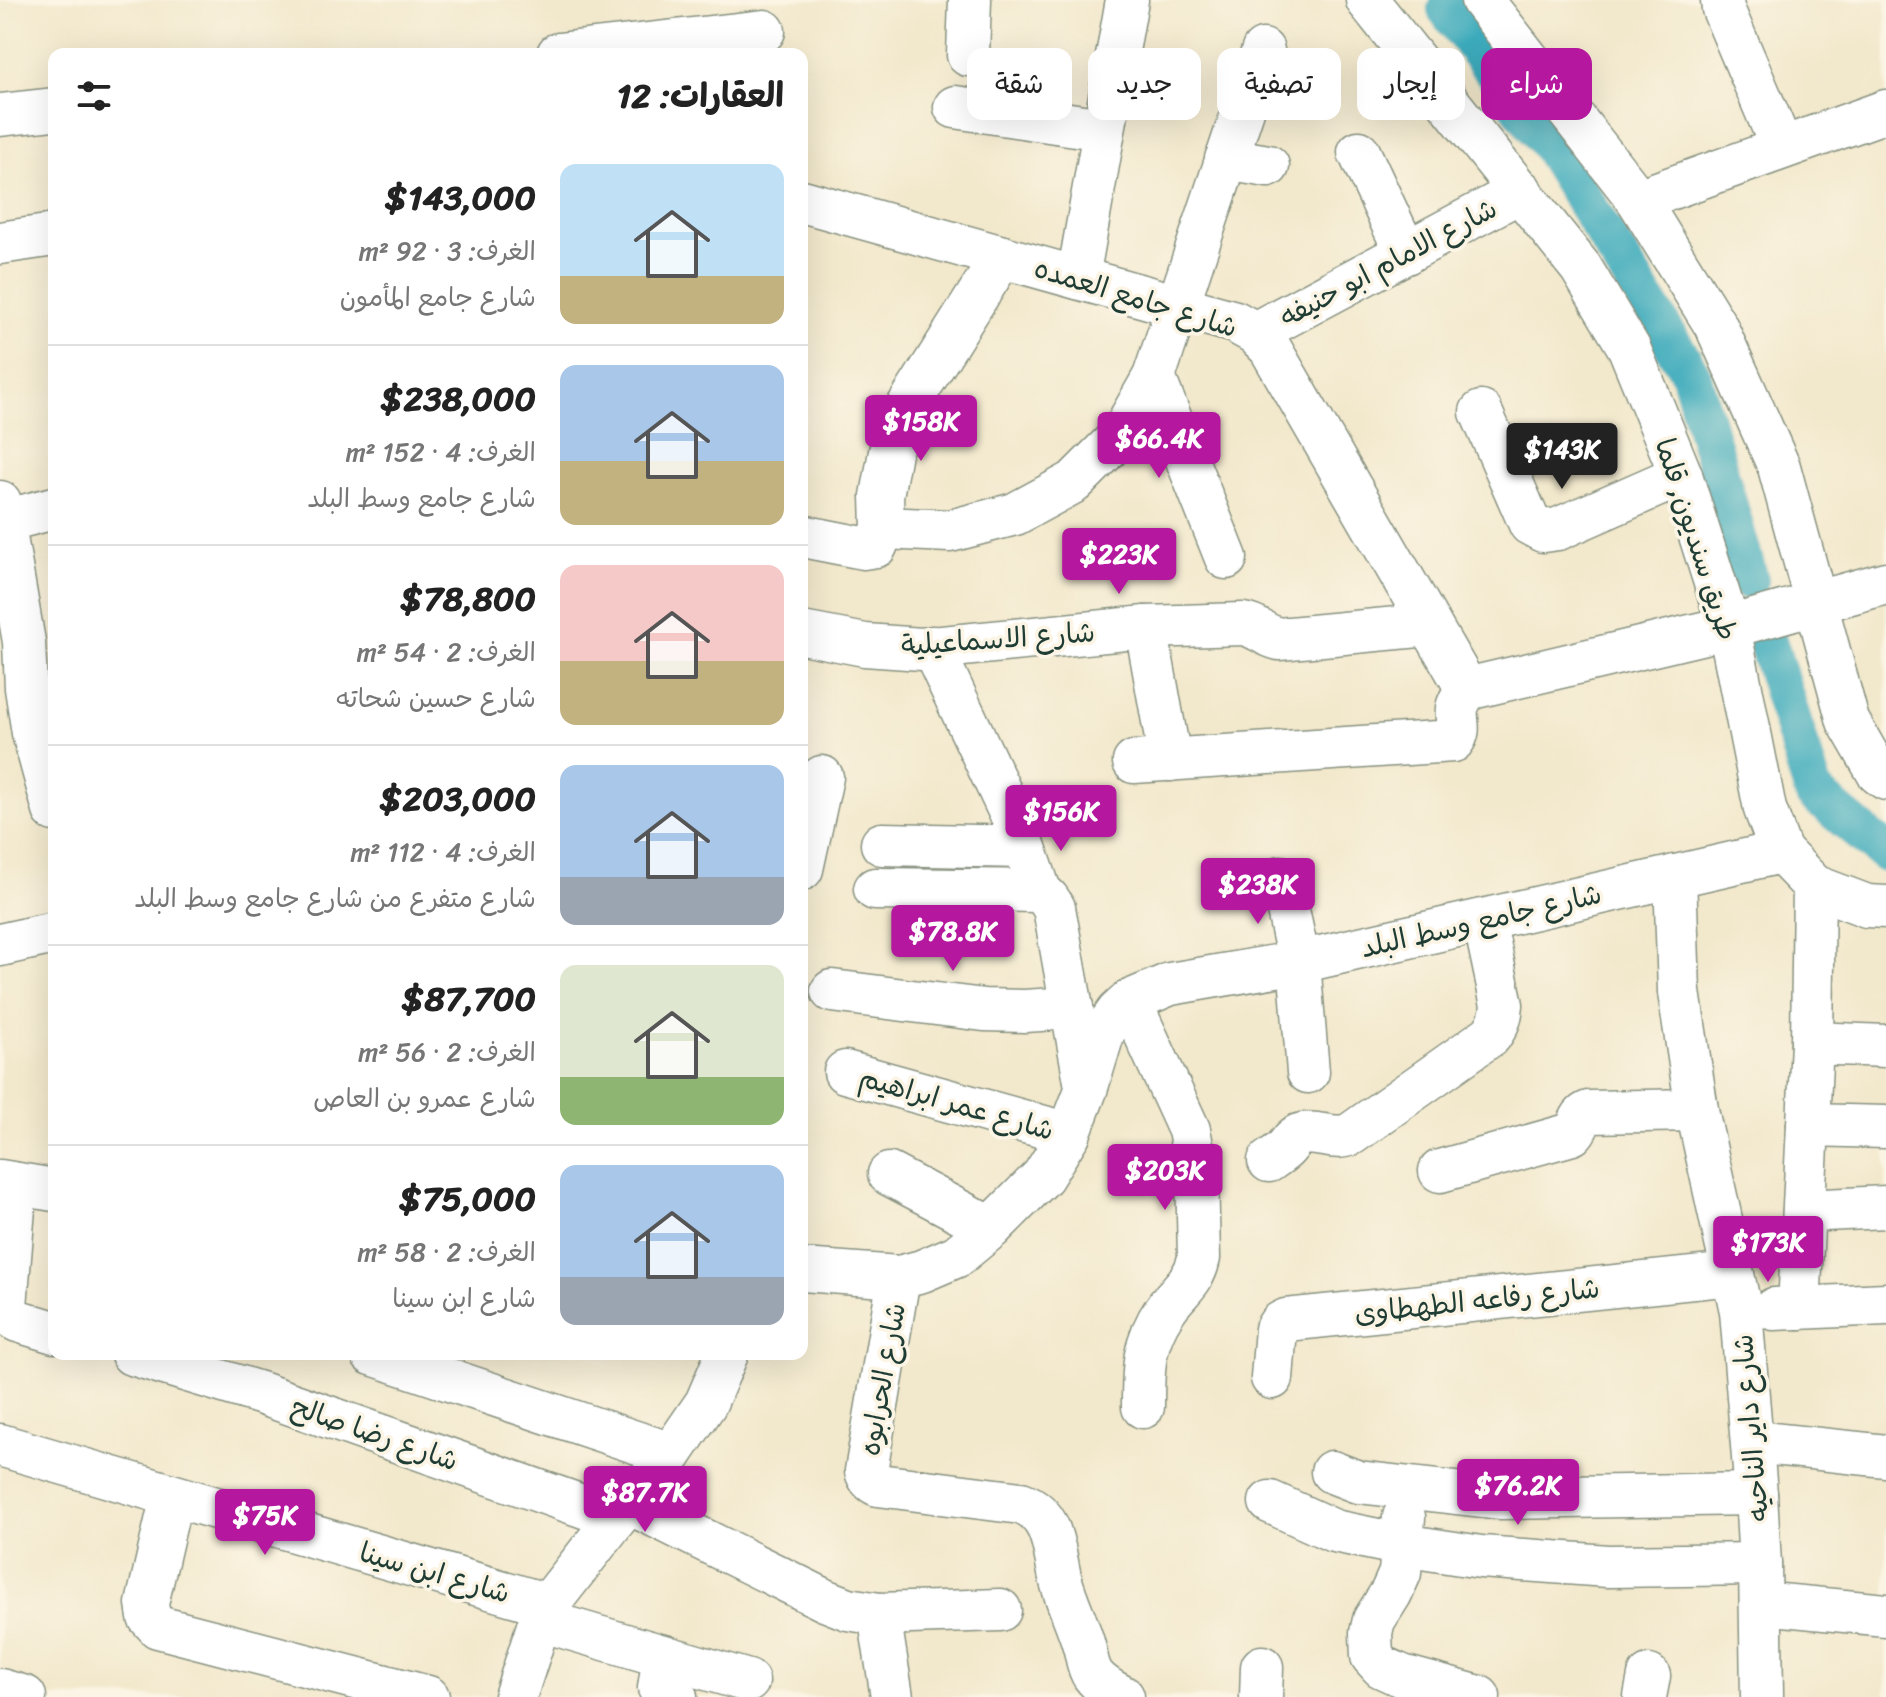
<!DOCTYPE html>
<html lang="ar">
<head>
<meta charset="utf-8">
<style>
	body { margin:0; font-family:Sriracha,"Playpen Sans Arabic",sans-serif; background:#f2f2f2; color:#222; direction:rtl; height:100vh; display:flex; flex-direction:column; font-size:30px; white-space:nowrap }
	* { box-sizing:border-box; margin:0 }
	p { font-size:26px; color:#767676 }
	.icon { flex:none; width:44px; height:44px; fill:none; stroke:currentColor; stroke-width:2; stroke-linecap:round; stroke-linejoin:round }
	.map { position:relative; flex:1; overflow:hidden; direction:ltr }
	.side { position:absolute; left:48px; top:48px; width:760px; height:1312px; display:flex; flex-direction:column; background:#fff; border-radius:16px; box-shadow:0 8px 32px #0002; direction:rtl }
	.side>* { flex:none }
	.guide { position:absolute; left:832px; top:48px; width:760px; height:72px; direction:rtl; display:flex; gap:16px }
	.price { position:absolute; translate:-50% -68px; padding:0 18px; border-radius:8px; background:#b5179e; color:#fff; font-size:26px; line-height:52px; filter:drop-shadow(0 2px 4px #0008) }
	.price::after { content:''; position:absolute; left:50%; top:48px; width:24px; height:18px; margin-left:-12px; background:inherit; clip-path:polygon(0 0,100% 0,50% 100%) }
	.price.on { background:#222; color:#fff }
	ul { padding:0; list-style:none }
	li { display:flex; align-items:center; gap:24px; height:200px; padding:0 24px }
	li+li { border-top:2px solid #e0e0e0 }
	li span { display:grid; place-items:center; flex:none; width:224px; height:160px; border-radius:16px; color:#555 }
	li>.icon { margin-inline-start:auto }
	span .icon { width:96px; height:96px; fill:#fffc; stroke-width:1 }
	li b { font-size:34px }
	h2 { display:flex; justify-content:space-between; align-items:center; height:96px; padding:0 24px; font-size:34px }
	.tag { padding:0 28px; border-radius:16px; background:#fff; box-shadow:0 8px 32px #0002; font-size:28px; line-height:72px }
	.tag.on { background:#b5179e; color:#fff }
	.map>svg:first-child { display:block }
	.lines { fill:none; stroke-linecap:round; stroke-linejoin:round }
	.canal { stroke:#3eabbc; stroke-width:40 }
	.minor-casing { stroke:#889280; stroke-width:45 }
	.minor { stroke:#fff; stroke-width:42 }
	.labels { text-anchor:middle; stroke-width:7; stroke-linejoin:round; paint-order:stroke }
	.street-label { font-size:28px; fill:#1f3d34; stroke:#fcf5e5 }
</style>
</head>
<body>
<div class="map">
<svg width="1886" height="1697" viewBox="0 0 1886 1697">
	<rect width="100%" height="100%" fill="#fcf5e5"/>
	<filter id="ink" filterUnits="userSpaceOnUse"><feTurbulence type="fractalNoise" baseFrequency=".0125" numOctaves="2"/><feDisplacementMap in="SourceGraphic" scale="16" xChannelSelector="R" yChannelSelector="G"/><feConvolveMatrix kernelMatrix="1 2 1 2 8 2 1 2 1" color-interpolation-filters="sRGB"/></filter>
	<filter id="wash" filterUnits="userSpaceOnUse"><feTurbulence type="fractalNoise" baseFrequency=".006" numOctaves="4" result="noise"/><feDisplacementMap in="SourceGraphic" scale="32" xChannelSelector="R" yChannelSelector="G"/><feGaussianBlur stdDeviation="1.8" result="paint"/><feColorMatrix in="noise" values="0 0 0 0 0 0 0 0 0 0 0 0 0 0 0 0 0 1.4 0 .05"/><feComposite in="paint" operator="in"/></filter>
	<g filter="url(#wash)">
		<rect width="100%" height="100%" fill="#f2e8cc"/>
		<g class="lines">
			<g class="canal">
				<polyline points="1447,9 1551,147 1691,374 1749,580"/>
				<polyline points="1768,644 1814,793 1886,853"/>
			</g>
		</g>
	</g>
	<g filter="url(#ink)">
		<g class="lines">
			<defs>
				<g id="minor">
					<polyline points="1367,0 1581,268 1629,348 1681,475 1729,627 1765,809 1781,852 1814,886 1867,906 1886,907"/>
					<polyline points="1482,0 1638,200 1717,328 1779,467 1848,721 1878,773 1886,779"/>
					<polyline points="1722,0 1723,9 1782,148"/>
					<polyline points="558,54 764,31"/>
					<polyline points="968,55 970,0"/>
					<polyline points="955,107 1103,129"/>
					<polyline points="0,115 54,109"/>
					<polyline points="1359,152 1406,253"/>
					<polyline points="1226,159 1268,166"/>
					<polyline points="1638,200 1886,111"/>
					<polyline points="802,201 1235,322 1255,333 1270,348 1467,689"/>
					<polyline points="0,243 54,235"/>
					<polyline points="1078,278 1127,0"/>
					<polyline points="1255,333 1521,191"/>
					<polyline points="1154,377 1226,558"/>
					<polyline points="1481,412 1530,524 1543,531 1558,529 1681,475"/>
					<polyline points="0,502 24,642 26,688 33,733 54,810"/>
					<polyline points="4,521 54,508"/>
					<polyline points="883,528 950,531 1015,514 1074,482 1121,435 1154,377 1263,50"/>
					<polyline points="802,536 863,548 876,546 883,528 882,496 890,452 908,406 1002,257"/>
					<polyline points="1146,627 1170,760"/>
					<path d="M 802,633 L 865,645 L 922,649 L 1146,627 L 1243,624 C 1257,626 1265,636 1279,639 L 1430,625"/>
					<polyline points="932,647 1020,834 1040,891 1048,899 1054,908 1085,1081"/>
					<path d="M 1134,762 L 1453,741 C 1462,730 1455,721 1457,708 C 1459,700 1463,695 1467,689 L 1729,627 L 1886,583"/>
					<polyline points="882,844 1024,847"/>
					<polyline points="802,869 822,777"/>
					<polyline points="1675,876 1679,992 1697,1110 1741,1311 1756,1494 1760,1564 1762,1697"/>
					<polyline points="1281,877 1299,962 1308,1072"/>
					<polyline points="875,889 1040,891"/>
					<polyline points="0,945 54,933"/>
					<polyline points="832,991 984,1010 1024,1011 1072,1008"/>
					<path d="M 1130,1001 L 1189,1130 L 1197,1171 L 1199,1258 C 1194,1283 1178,1290 1165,1310 C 1143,1342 1143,1369 1143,1407"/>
					<polyline points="1812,1043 1886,1046"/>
					<polyline points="845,1072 1069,1134"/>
					<polyline points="1808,1125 1886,1127"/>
					<path d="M 1269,1161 C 1274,1157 1281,1153 1285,1149 C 1290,1144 1292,1138 1299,1135 C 1316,1129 1334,1142 1351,1134 L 1491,1035 C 1498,1025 1501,1018 1502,1005 L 1484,920"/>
					<path d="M 1440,1171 L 1572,1134 C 1580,1127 1578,1116 1589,1112 L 1697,1110"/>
					<polyline points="889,1174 991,1228"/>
					<polyline points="0,1181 54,1190"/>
					<path d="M 16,1184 L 6,1306 C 8,1313 11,1318 18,1321 L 54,1332"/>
					<polyline points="1804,1211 1886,1207"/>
					<polyline points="802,1270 899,1277 922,1271 957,1256 991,1228 1043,1176 1069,1134 1086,1090 1104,1031 1118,1012 1130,1001 1170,984 1299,962 1781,852"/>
					<path d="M 899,1277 L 866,1471 C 868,1478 871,1482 878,1485 L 1021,1503 C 1056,1516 1053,1552 1061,1581 C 1067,1603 1078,1624 1084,1646 C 1087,1656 1087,1666 1093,1675 C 1101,1686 1112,1691 1123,1697"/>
					<polyline points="1799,1308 1812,1043 1814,886"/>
					<polyline points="1774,1309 1886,1304"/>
					<polyline points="132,1354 260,1393 616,1518"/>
					<polyline points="372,1354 671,1454"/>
					<polyline points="1272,1378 1276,1329 1280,1323 1286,1320 1732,1274"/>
					<polyline points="1753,1442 1886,1456"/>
					<polyline points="0,1445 548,1605"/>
					<polyline points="1332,1472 1358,1482 1500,1498 1756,1494"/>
					<polyline points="172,1496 147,1604 149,1617 158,1627 428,1697"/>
					<polyline points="1270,1502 1334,1531 1402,1545 1481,1557 1608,1566 1760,1564"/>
					<polyline points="629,1503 825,1600 848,1609 879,1614 1000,1610"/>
					<polyline points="1404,1517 1400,1573 1391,1593 1374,1620 1371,1633 1372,1656 1382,1667 1402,1676 1479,1697"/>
					<polyline points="1761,1603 1886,1615"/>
					<polyline points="879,1614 892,1697"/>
					<polyline points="540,1620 748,1681"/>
					<polyline points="664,1656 659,1688 662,1693 676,1697"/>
					<polyline points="0,1690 25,1697"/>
					<polyline points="515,1697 540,1620 548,1605 616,1518 671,1454 706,1403 727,1354"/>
					<polyline points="1261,1697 1262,1667"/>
					<polyline points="1645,1697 1649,1676"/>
				</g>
			</defs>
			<use href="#minor" class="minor-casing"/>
			<use href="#minor" class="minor"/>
		</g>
	</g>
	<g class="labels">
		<g class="street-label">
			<text transform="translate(1388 262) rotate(-28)" y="10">شارع الامام ابو حنيفه</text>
			<text transform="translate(1136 297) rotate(17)" y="10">شارع جامع العمده</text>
			<text transform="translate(1697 539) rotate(72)" y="10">طريق سنديون, قلما</text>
			<text transform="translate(998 638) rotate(-4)" y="10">شارع الاسماعيلية</text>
			<text transform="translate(1481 920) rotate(-13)" y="10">شارع جامع وسط البلد</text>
			<text transform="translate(957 1103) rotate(16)" y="10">شارع عمر ابراهيم</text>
			<text transform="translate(1477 1300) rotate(-6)" y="10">شارع رفاعه الطهطاوى</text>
			<text transform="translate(882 1379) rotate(-80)" y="10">شارع الحرابوه</text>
			<text transform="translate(1750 1428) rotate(-95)" y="10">شارع داير الناحيه</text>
			<text transform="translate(375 1433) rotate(19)" y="10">شارع رضا صالح</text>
			<text transform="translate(435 1572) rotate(16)" y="10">شارع ابن سينا</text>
		</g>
	</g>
</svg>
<b class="price" style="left:921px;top:463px">$158K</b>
<b class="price" style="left:1159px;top:480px">$66.4K</b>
<b class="price on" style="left:1562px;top:491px">$143K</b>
<b class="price" style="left:1119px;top:596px">$223K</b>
<b class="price" style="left:1061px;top:853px">$156K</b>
<b class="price" style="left:1258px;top:926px">$238K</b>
<b class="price" style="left:953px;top:973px">$78.8K</b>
<b class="price" style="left:1165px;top:1212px">$203K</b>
<b class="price" style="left:1768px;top:1284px">$173K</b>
<b class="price" style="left:1518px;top:1527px">$76.2K</b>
<b class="price" style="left:645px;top:1534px">$87.7K</b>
<b class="price" style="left:265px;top:1557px">$75K</b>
<div class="guide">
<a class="tag on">شراء</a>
<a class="tag">إيجار</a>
<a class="tag">تصفية</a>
<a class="tag">جديد</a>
<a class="tag">شقة</a>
</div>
<section class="side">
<h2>العقارات: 12<svg class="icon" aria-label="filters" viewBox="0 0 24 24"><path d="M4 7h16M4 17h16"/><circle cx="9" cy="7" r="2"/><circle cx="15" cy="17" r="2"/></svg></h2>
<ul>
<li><span style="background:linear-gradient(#bfe0f5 70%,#c2b280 0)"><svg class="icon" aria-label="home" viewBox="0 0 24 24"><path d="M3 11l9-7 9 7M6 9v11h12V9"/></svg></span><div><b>$143,000</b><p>الغرف: 3 · 92 m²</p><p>شارع جامع المأمون</p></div></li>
<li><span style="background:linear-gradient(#a9c7e8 60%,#c2b280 0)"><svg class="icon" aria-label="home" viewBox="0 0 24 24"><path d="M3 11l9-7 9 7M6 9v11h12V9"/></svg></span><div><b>$238,000</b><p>الغرف: 4 · 152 m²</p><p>شارع جامع وسط البلد</p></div></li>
<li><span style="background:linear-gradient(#f6c9c9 60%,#c2b280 0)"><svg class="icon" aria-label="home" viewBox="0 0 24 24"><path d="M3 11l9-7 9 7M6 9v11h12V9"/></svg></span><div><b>$78,800</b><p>الغرف: 2 · 54 m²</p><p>شارع حسين شحاته</p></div></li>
<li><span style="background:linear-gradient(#a9c7e8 70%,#9aa5b1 0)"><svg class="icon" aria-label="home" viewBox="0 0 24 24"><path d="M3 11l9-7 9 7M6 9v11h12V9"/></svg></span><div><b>$203,000</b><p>الغرف: 4 · 112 m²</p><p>شارع متفرع من شارع جامع وسط البلد</p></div></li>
<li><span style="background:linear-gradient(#dfe7d0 70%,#8fb573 0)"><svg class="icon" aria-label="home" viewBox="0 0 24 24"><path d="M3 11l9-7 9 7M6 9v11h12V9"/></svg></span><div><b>$87,700</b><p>الغرف: 2 · 56 m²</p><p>شارع عمرو بن العاص</p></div></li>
<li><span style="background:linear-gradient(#a9c7e8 70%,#9aa5b1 0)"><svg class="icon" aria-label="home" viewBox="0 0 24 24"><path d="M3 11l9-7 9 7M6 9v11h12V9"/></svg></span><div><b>$75,000</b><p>الغرف: 2 · 58 m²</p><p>شارع ابن سينا</p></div></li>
</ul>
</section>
</div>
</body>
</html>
